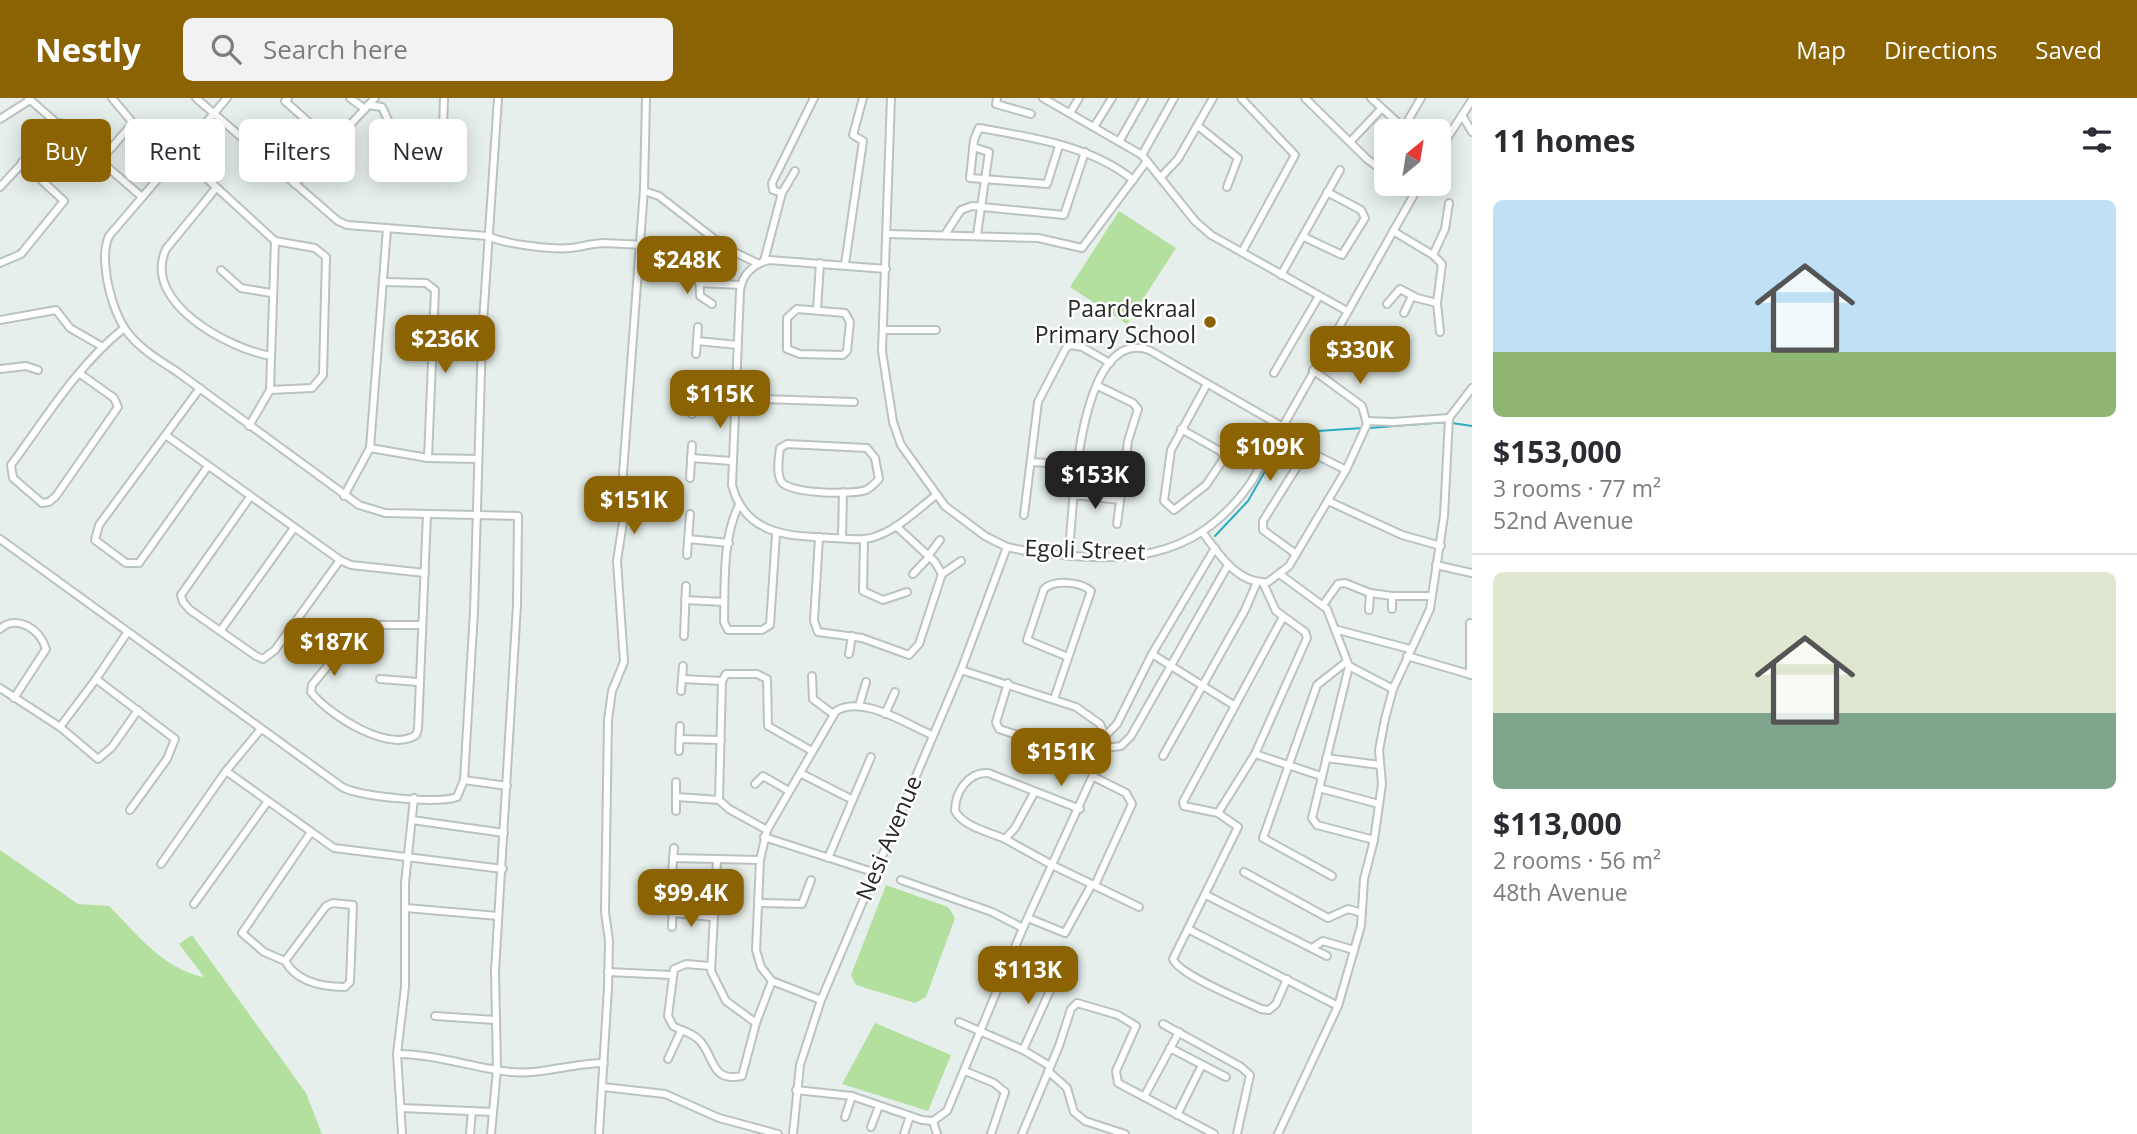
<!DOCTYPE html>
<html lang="en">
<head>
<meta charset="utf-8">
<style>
	body { margin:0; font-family:"Open Sans",sans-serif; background:#f2f2f3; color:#2b2b33; height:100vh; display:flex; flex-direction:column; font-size:26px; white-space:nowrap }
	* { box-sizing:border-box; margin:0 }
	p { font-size:23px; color:#7c7c81 }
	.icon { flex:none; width:38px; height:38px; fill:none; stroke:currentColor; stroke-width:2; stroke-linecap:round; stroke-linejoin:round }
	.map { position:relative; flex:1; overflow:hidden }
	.sheet { display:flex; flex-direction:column; background:#fff; width:665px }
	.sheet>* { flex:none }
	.banner { position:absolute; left:21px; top:21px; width:665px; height:63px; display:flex; gap:14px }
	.needle { width:46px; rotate:30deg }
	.buttons { position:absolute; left:1374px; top:21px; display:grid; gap:14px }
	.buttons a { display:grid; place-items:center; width:77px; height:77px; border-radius:10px; background:#fff; box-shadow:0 4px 18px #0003; font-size:35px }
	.price { position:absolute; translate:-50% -60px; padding:0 16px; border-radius:14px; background:#8b6303; color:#fff; font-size:23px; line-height:46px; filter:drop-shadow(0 2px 4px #0008) }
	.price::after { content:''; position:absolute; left:50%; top:42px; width:21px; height:16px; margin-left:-10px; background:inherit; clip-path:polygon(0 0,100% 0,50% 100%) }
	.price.on { background:#222; color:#fff }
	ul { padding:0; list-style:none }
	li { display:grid; align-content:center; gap:14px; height:371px; padding:0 21px }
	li+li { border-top:2px solid #e1e1e2 }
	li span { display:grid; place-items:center; height:217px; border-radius:10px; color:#555 }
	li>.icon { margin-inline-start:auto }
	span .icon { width:126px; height:126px; fill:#fffc; stroke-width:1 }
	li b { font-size:30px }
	h2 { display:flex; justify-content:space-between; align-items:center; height:84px; padding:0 21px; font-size:30px }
	.tag { padding:0 24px; border-radius:10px; background:#fff; box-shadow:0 4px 18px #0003; font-size:24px; line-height:63px }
	.tag.on { background:#8b6303; color:#fff }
	header { display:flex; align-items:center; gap:42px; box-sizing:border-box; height:98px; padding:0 35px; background:#8b6303; color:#fff }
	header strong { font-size:33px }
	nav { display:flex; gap:38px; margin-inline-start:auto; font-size:24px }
	.search { width:490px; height:63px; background:#f2f2f3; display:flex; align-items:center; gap:18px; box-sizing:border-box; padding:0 24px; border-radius:10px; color:#7c7c81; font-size:26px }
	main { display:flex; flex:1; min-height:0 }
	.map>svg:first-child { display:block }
	.green { fill:#b3e09f }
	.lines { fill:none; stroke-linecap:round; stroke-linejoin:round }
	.stream { stroke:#2badc1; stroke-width:2 }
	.minor-casing { stroke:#bac3c0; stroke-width:10 }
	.minor { stroke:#fff; stroke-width:6 }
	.poi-dot { fill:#8b6303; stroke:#fff; stroke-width:2.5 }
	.labels { text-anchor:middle; stroke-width:5; stroke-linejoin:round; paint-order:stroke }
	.poi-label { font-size:23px; fill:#262928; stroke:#fff; text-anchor:end }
	.street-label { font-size:23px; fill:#262928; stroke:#fff }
</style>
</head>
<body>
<header>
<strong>Nestly</strong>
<div class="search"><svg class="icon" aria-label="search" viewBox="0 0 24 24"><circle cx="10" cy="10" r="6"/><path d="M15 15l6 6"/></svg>Search here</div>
<nav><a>Map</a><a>Directions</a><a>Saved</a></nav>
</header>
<main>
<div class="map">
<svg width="1472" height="1036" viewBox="0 0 1472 1036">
	<rect width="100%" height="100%" fill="#e6efeb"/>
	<g class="green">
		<polygon points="1119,113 1176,150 1127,226 1070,189"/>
		<path d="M 0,752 L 78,806 L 109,808 C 137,836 163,871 204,879 L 179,846 L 192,837 L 306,995 L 322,1036 L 0,1036 Z"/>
		<polygon points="886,787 948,809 955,820 926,899 915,905 856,887 851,877"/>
		<polygon points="875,925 951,957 928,1013 842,986"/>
	</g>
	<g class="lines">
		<g class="stream">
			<polyline points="1452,325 1472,328"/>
			<polyline points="1369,330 1447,324"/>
			<polyline points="1215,438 1248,403 1287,335 1363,330"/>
		</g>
		<defs>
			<g id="minor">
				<polyline points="28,0 142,99"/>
				<path d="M 196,0 L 338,123 L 347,127 L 488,138 C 504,146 553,152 571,150 C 582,149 592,145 604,145 L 728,151 L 757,165"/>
				<path d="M 227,0 L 109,138 C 103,152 105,166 107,181 C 117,233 133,246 176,273 L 359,407 L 385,415 L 518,418 L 517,507 L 495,873 L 497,971 L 491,1036"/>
				<polyline points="288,0 285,3 333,46"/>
				<polyline points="350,0 365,11"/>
				<path d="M 891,0 L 882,253 L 893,324 L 901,347 L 945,408 L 985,438 L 1007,449 L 1026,453 C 1121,465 1193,468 1252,383 L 1420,86"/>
				<polyline points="997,0 996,6 1031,16"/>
				<polyline points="1043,0 1142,57 1195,123 1211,137 1347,213"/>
				<polyline points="1241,0 1295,57 1242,154"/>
				<polyline points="1305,0 1367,61 1386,75"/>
				<polyline points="1371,0 1407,33"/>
				<polyline points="368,7 382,9 388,22 392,67 402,72 436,71 442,65 444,0"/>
				<polyline points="1070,15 1079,0"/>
				<polyline points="1462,17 1472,34"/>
				<polyline points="0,21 30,2"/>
				<polyline points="1198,28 1238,60 1227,89"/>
				<polyline points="1094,29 1112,0"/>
				<polyline points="1403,31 1421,0"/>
				<polyline points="1120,42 1144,0"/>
				<polyline points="1350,44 1381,11"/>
				<path d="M 1059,48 L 1047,86 L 970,80 L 974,42 L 979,30 C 1031,39 1092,48 1133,82"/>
				<polyline points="973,49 989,54 977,137"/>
				<polyline points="1438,54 1472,2"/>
				<polyline points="180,56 275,143 270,292 249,328"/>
				<polyline points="1142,57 1174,0"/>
				<polyline points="100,63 133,25 112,0"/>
				<polyline points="1161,79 1178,61 1213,0"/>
				<polyline points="295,86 375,0"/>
				<polyline points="0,89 60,25"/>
				<path d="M 216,90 L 166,151 C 141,205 230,251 271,258"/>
				<polyline points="644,93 659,98 726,150"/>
				<polyline points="782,95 773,92 772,85 814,0"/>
				<polyline points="1393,133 1433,157 1442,166 1437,205 1440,234"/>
				<polyline points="946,135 961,112 972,108 1064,117 1085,54"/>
				<polyline points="888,136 1038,140 1082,150 1147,63"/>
				<polyline points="1304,139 1342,157 1365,120 1361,112 1327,94"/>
				<polyline points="1433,157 1445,131 1449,105"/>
				<polyline points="764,163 782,95 795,73"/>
				<polyline points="0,165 21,156 64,103 22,64"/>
				<polyline points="845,166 863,43 853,37 863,0"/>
				<polyline points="699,169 700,198 712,206"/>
				<path d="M 886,171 L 769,162 C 754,166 742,176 740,193 L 732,387 C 745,438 790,438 833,440 C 848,440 863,444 877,438 C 899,430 917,412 935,398"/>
				<polyline points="221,172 241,190 271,195"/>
				<polyline points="1281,177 1340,72"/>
				<polyline points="383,184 426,185 435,192 428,360"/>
				<polyline points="699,185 741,187"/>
				<polyline points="1387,206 1400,191 1417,200 1437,205"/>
				<polygon points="797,211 845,215 850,224 847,253 843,257 800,256 787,251 787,220"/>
				<polyline points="817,212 820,165"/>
				<polyline points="1404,215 1412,198"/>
				<polyline points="0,222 56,212 70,230 101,248"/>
				<polyline points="883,232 936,232"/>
				<polyline points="697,243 738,247"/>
				<polyline points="696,256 698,229"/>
				<polyline points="0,271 26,268 38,272"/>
				<path d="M 79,275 L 114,300 L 118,309 L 56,398 L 49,404 L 42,405 L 13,380 L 11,367 C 46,320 77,268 123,231"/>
				<polyline points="1274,275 1319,198"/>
				<polyline points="1098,288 1133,305 1138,311 1128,343 1117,426"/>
				<polyline points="200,290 99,427 95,442 126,465 139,465 208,368"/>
				<polyline points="270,292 312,290 323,277 326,159 315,150 275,143"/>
				<polyline points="735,300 854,304"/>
				<polyline points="693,302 735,304"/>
				<polyline points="692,316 694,286"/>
				<polyline points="1367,323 1393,324 1449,320"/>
				<polyline points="1181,331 1220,353 1225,359 1206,387 1174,412 1164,403 1171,352 1207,286"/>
				<polyline points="167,338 340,462 351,467 425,475"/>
				<path d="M 787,346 L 867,350 L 875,360 L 879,381 C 875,385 872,389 866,392 C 853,397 787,396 781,383 C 776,374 779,359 780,350 Z"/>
				<polyline points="370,350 428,360 477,361"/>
				<polyline points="691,360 732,363"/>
				<polyline points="1031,364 1077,367"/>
				<polyline points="690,380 692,347"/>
				<polyline points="1074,397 1120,402"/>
				<polyline points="344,398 370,350 387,130"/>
				<polyline points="250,399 181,497 183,504 190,512 256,558 263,561 275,552 340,462"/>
				<polyline points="1328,403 1402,437 1441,448"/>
				<path d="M 739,407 C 722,440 725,488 724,524 L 728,532 L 762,532 L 770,527 L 776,436"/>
				<polyline points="1024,417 1038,304 1066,250 1071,247 1082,249 1110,265"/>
				<path d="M 1203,435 C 1219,456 1238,487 1268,484 L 1289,468 L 1346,372 L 1367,326 L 1362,308 L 1313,272"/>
				<polyline points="819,439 814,523 818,534 862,540 909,557 919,546 942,476 935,464 896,428"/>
				<polyline points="842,440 843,394"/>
				<path d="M 0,441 L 342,689 C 361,699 437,706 457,699 L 464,682 L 474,513 L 482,239 L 498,0"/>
				<polyline points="688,441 729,445"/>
				<polyline points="864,442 863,493 883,502 907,494"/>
				<polyline points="1296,456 1263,432 1263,423 1303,359 1318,358 1346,372"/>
				<polyline points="687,457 690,416"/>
				<path d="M 1069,457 C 1072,417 1078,227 1149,252 L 1283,329"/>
				<polyline points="928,458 940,442"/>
				<polyline points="1436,467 1472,475"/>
				<polyline points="913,476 929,459"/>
				<polyline points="942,476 961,463"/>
				<polyline points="1281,477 1327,511 1349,568 1393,591"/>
				<polyline points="1392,498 1392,511"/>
				<polyline points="685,502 724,504"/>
				<polyline points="1323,507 1338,486 1345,485 1370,495 1392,498 1431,498"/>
				<polyline points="1369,512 1370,495"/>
				<path d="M 1283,519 L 1183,704 L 1184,708 L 1218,715 L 1238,729 L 1173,861 C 1179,877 1243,902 1261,911 L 1269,912 L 1276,906 L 1287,881"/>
				<polyline points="1470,525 1470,577"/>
				<path d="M 422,527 L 361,527 L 312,587 L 311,594 C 329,617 388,655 416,637 L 418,631 L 427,416"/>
				<path d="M 0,531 C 17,516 40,531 46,551 L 14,600"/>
				<polyline points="221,532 294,430"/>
				<polyline points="1338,532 1410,551"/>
				<polyline points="127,535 96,581 175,641 167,661 130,712"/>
				<polyline points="684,538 686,488"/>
				<polyline points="849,556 852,538"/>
				<polyline points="1152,556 1235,608"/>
				<polyline points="1407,558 1472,577"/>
				<polyline points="1349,568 1312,720 1317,727 1374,742"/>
				<polyline points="812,578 813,601 833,616"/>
				<polyline points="380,581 418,584"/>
				<polyline points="682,581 722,583"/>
				<polyline points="1008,585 996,624 999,631 1072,655"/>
				<polyline points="0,590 60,629 98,661 112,649 138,612"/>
				<polyline points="681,593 683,568"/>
				<path d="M 1054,601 L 1091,493 C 1081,484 1054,481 1044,491 L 1027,542 L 1068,559"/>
				<polyline points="859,608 866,584"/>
				<polyline points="885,616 895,594"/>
				<polyline points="60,629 96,581"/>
				<polyline points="1105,638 1117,626 1152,556 1215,450"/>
				<polyline points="680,641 721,642"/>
				<polyline points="1105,650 1121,648 1131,638 1228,467"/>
				<polyline points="679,653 680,628"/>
				<polyline points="1255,656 1321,678"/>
				<polyline points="1163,658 1245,512 1257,484"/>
				<polyline points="1326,660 1380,667"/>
				<polyline points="226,673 334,750 503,771"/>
				<polyline points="800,675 851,701"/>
				<polyline points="1094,679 1126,695 1132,706 1095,787"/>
				<polyline points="464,682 507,688"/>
				<polyline points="676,684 676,713"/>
				<polyline points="755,686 763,678 789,693"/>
				<polyline points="1319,690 1379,706"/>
				<path d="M 1034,695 L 1015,730 L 1005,741 C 989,734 964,729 955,713 C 955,694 968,674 988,675 L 1080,711"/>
				<polyline points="677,699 719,702"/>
				<polyline points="1218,715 1255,656 1307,540 1305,534 1276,513 1263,485"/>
				<polyline points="412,722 504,735"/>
				<polyline points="767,732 729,711 719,702 722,583 726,576 757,576 767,581 768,628 812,653"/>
				<polyline points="764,739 873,774"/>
				<polyline points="1005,741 1054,768 1139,809"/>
				<polyline points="673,760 760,762"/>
				<polyline points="828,760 871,659"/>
				<polyline points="717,762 711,873 726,903 756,925"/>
				<polyline points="161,766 226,673 261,631"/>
				<polyline points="1244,774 1328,820 1348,811 1362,815"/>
				<polyline points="672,776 674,750"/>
				<polyline points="1332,778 1263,740 1317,587 1345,565"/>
				<polyline points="901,782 992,814 1023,830"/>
				<polyline points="1206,797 1327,858"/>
				<polyline points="759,805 802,806 811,782"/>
				<polyline points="194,806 268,703"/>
				<polyline points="406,810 498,818"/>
				<polyline points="673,815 712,819"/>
				<polyline points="1028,820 1065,835 1092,786"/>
				<polyline points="672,829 673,803"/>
				<polyline points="1188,831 1338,908"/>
				<polyline points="1312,850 1323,843 1354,852"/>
				<path d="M 285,863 C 297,884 322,889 345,889 L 350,884 L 353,807 L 333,805 L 326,808 L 285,863 L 264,854 L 242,835 L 311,734"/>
				<path d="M 710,868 L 686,866 L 674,871 L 668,918 L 673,928 C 680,932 692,935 698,941 C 715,956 709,985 742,978 L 756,925 L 772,883"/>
				<polyline points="985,869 1005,876"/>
				<polyline points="608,874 671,877"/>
				<path d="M 821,902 L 772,883 L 761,869 L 756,852 L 760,762 L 767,732 L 836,613 C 864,597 906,626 932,637"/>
				<polyline points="435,918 495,922"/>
				<polyline points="959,924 1023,952 1053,886 1052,878 1012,857"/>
				<polyline points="1163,926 1241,969 1250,977 1237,1036"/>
				<polyline points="1170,950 1226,979"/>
				<polyline points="1023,952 1050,968"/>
				<path d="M 397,956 C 437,956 472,970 511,974 C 541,977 573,965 604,965"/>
				<polyline points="668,961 681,933"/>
				<polyline points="965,973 994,985 1005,994 991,1036"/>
				<polyline points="1048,973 1067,990 1074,1014 1085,1023 1125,1036"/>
				<polyline points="603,989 665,996 719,1020 778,1036"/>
				<polyline points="796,992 852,998 922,1022 933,1023 947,1013 1023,830 1104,653 1104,635 1100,626 1076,609 961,572"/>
				<polyline points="1144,999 1179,934"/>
				<polyline points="402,1010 493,1014"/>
				<polyline points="1177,1017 1202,967"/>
				<polyline points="845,1019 852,998"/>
				<polyline points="933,1023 937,1036"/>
				<polyline points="871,1029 879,1008"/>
				<polyline points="402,1036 397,956 405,889 405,785 414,700"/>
				<polyline points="470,1036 472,1013"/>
				<polyline points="599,1036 608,890 609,843 605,814 608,622 612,593 624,564 617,463 625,411 623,375 644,91 646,0"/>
				<polyline points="793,1036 800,967 821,902 961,572 1007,449"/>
				<polyline points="904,1036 910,1018"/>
				<polyline points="1022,1036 1059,948 1071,911 1077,905 1118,917 1136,928 1116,973 1118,985 1214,1036"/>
				<polyline points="1278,1036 1338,908 1361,828 1364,781 1374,742 1382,686 1379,652 1385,621 1393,591 1430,511 1444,418 1449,320 1472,290"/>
			</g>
		</defs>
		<use href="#minor" class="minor-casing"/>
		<use href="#minor" class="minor"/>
	</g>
	<circle class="poi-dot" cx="1210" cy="224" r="7"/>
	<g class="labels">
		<g class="poi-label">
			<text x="1196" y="219">Paardekraal<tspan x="1196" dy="26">Primary School</tspan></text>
		</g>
		<g class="street-label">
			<text transform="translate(1085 452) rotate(2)" y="8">Egoli Street</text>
			<text transform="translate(889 740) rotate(-67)" y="8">Nesi Avenue</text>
		</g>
	</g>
</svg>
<div class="buttons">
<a><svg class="needle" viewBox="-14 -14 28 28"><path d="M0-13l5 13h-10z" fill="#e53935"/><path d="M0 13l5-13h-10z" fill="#7c7c81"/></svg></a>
</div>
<b class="price" style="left:687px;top:198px">$248K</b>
<b class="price" style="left:445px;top:277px">$236K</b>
<b class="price" style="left:1360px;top:288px">$330K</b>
<b class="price" style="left:720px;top:332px">$115K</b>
<b class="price" style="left:1270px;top:385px">$109K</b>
<b class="price on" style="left:1095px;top:413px">$153K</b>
<b class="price" style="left:634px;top:438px">$151K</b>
<b class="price" style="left:334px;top:580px">$187K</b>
<b class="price" style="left:1061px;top:690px">$151K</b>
<b class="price" style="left:691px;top:831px">$99.4K</b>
<b class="price" style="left:1028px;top:908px">$113K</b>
<div class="banner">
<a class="tag on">Buy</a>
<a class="tag">Rent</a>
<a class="tag">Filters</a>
<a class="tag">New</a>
</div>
</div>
<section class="sheet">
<h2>11 homes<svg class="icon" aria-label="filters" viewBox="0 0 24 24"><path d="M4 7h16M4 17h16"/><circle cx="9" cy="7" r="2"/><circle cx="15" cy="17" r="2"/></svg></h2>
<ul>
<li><span style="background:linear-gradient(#bfe0f5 70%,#8fb573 0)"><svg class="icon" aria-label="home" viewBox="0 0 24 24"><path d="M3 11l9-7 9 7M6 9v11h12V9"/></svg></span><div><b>$153,000</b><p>3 rooms · 77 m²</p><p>52nd Avenue</p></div></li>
<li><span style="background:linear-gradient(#dfe7d0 65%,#7fa58c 0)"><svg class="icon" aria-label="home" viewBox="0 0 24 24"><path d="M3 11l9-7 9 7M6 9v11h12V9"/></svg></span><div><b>$113,000</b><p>2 rooms · 56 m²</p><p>48th Avenue</p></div></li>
</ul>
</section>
</main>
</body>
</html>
